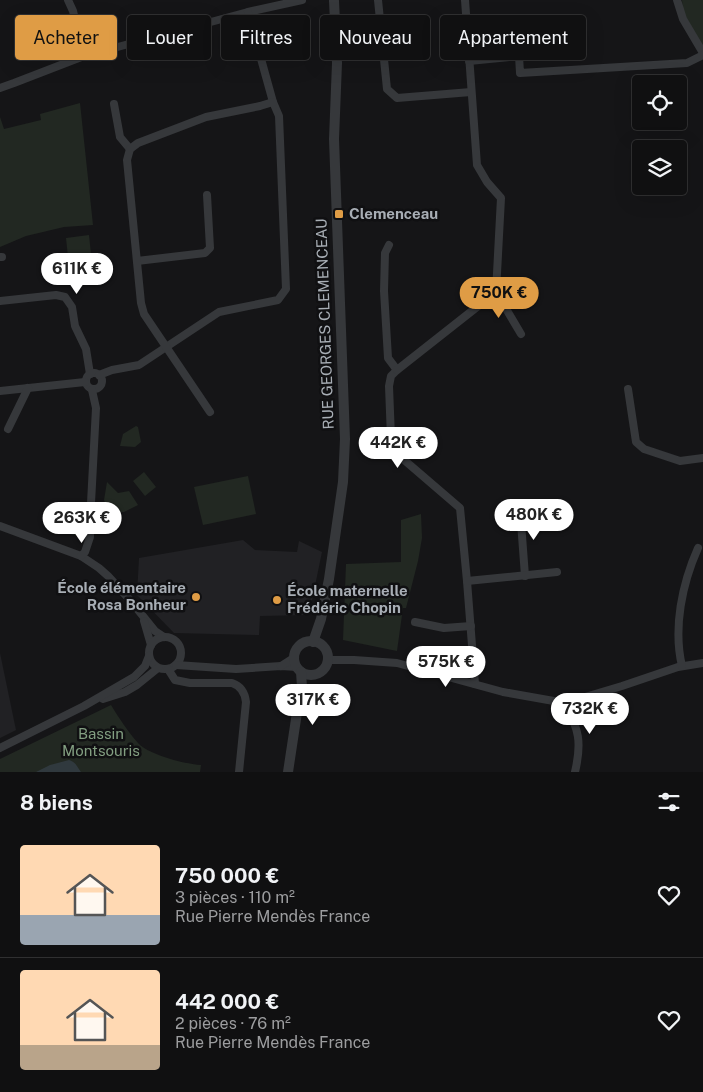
<!DOCTYPE html>
<html lang="fr">
<head>
<meta charset="utf-8">
<style>
	body { margin:0; font-family:"Public Sans",sans-serif; background:#19191a; color:#f1f3f6; height:100vh; display:flex; flex-direction:column; font-size:19px; white-space:nowrap }
	* { box-sizing:border-box; margin:0 }
	p { font-size:16px; color:#9c9d9f }
	.icon { flex:none; width:28px; height:28px; fill:none; stroke:currentColor; stroke-width:2; stroke-linecap:round; stroke-linejoin:round }
	.map { position:relative; height:772px; overflow:hidden }
	.sheet { display:flex; flex-direction:column; background:#101011; flex:1 }
	.sheet>* { flex:none }
	.guide { position:absolute; left:15px; top:15px; width:674px; height:45px; display:flex; gap:10px }
	.fabs { position:absolute; left:632px; top:75px; display:grid; gap:10px }
	.fabs a { display:grid; place-items:center; width:55px; height:55px; border-radius:5px; background:#101011; box-shadow:0 5px 20px #0002,0 0 0 1px #303031; font-size:25px }
	.price { position:absolute; translate:-50% -42px; padding:0 11px; border-radius:18px; background:#fff; color:#222; font-size:16px; line-height:32px; filter:drop-shadow(0 1px 2px #0008) }
	.price::after { content:''; position:absolute; left:50%; top:30px; width:15px; height:11px; margin-left:-8px; background:inherit; clip-path:polygon(0 0,100% 0,50% 100%) }
	.price.active { background:#df9c45; color:#111 }
	ul { padding:0; list-style:none }
	li { display:flex; align-items:center; gap:15px; height:125px; padding:0 20px }
	li+li { border-top:1px solid #303031 }
	li span { display:grid; place-items:center; flex:none; width:140px; height:100px; border-radius:5px; color:#555 }
	li>.icon { margin-inline-start:auto }
	span .icon { width:60px; height:60px; fill:#fffc; stroke-width:1 }
	li b { font-size:21px }
	h2 { display:flex; justify-content:space-between; align-items:center; height:60px; padding:0 20px; font-size:21px }
	.chip { padding:0 18px; border-radius:5px; background:#101011; box-shadow:0 5px 20px #0002,0 0 0 1px #303031; font-size:18px; line-height:45px }
	.chip.active { background:#df9c45; color:#111 }
	.map>svg:first-child { display:block }
	.built { fill:#212124 }
	.green { fill:#222822 }
	.water { fill:#30393e }
	.lines { fill:none; stroke-linecap:round; stroke-linejoin:round }
	.minor { stroke:#36383b; stroke-width:8 }
	.tertiary { stroke:#36383b; stroke-width:10 }
	.poi-dot { fill:#df9c45; stroke:#101012; stroke-width:2 }
	.labels { text-anchor:middle; stroke-width:5; stroke-linejoin:round; paint-order:stroke }
	.poi-label { font-size:15px; font-weight:bold; fill:#a8aeb5; stroke:#101012; text-anchor:start }
	.street-label { font-size:15px; fill:#a8aeb5; stroke:#101012 }
	.park-label { font-size:15px; fill:#829e81; stroke:#101012 }
</style>
</head>
<body>
<div class="map">
<svg width="703" height="772" viewBox="0 0 703 772">
	<rect width="100%" height="100%" fill="#151517"/>
	<g class="built">
		<polygon points="243,540 255,550 297,552 299,541 322,552 309,615 260,616 259,635 174,633 137,595 139,558"/>
		<polygon points="0,653 16,730 0,738"/>
	</g>
	<g class="green">
		<polygon points="682,0 703,0 703,47 683,12"/>
		<polygon points="80,103 93,225 64,227 26,236 0,247 0,117 4,129 41,120 40,114"/>
		<polygon points="89,235 93,273 70,276 66,238"/>
		<polygon points="136,426 138,427 141,442 135,447 120,446 123,434"/>
		<polygon points="144,472 156,487 145,496 133,481"/>
		<polygon points="248,476 256,514 203,525 194,487"/>
		<polygon points="107,482 118,493 129,491 138,505 124,512 109,512 104,500"/>
		<polygon points="50,513 82,521 78,536 47,528"/>
		<polygon points="421,514 422,538 418,561 406,608 403,608 397,651 343,640 346,564 401,562 401,520"/>
		<path d="M 111,705 C 119,718 128,732 138,743 C 149,755 185,764 201,765 L 200,772 L 0,772 L 0,759 Z"/>
	</g>
	<path class="water" d="M 69,760 C 76,762 77,767 81,772 L 36,772 L 50,765 Z"/>
	<g class="lines">
		<g class="minor">
			<polyline points="68,0 73,11 84,56"/>
			<polyline points="378,0 387,89 397,98 471,92"/>
			<polyline points="677,0 683,19 703,53"/>
			<polyline points="469,61 519,56 520,73 687,63 703,55"/>
			<polyline points="0,88 14,83 84,56 248,12 302,0"/>
			<polyline points="114,104 120,137 130,149"/>
			<polyline points="389,245 385,253 384,291 388,358 397,370 391,376 389,386 391,438 396,453 460,508 467,581 475,684"/>
			<polyline points="0,257 2,257"/>
			<polyline points="137,261 205,253 210,248 207,195"/>
			<polyline points="496,292 521,334"/>
			<polyline points="0,301 56,295 65,297 72,307 75,326 86,349 90,374"/>
			<polyline points="397,370 496,292 501,198 487,182 477,165 465,0"/>
			<circle cx="94" cy="381" r="8"/>
			<polyline points="99,375 112,370 139,365 219,312 278,300 286,289 279,116 273,102 248,12"/>
			<polyline points="628,389 636,442 644,449 680,461 703,458"/>
			<polyline points="0,391 85,382"/>
			<polyline points="210,412 144,314 141,303 127,160 130,149 138,143 206,117 260,106 273,102"/>
			<polyline points="8,429 28,388"/>
			<polyline points="520,509 525,576"/>
			<polyline points="0,526 81,556 99,568 108,576 130,600 155,631 164,637"/>
			<polyline points="81,556 85,552 90,537 91,503 96,408 92,390"/>
			<polyline points="467,581 557,572"/>
			<polyline points="144,621 151,645"/>
			<polyline points="415,622 444,628 471,626"/>
			<circle cx="165" cy="653" r="16"/>
			<polyline points="328,660 354,660 397,663 503,692 565,703 622,686 678,667 703,663"/>
			<polyline points="176,665 236,669 281,666 297,667"/>
			<polyline points="281,666 295,657"/>
			<path d="M 682,666 C 673,628 682,584 698,548"/>
			<path d="M 168,669 L 175,680 L 190,683 L 232,683 C 241,686 245,693 246,702 L 239,772"/>
			<polyline points="103,699 125,692 137,685 158,668"/>
			<path d="M 565,703 C 579,730 582,742 575,772"/>
			<polyline points="0,748 84,706 134,677 145,666 149,656"/>
		</g>
		<g class="tertiary">
			<circle cx="311" cy="658" r="17"/>
			<polyline points="313,642 321,619 329,579 343,482 345,439 334,139 337,63 334,1"/>
			<polyline points="288,772 298,706 302,687 301,672"/>
		</g>
	</g>
	<g class="poi-dot">
		<rect x="334" y="209" width="10" height="10" rx="2.5"/>
		<circle cx="196" cy="597" r="5"/>
		<circle cx="277" cy="600" r="5"/>
	</g>
	<g class="labels">
		<g class="poi-label">
			<text x="349" y="219">Clemenceau</text>
			<text x="186" y="593" text-anchor="end">École élémentaire<tspan x="186" dy="17">Rosa Bonheur</tspan></text>
			<text x="287" y="596">École maternelle<tspan x="287" dy="17">Frédéric Chopin</tspan></text>
		</g>
		<g class="street-label">
			<text transform="translate(325 324) rotate(-92)" y="5">RUE GEORGES CLEMENCEAU</text>
		</g>
		<g class="park-label">
			<text x="101" y="739">Bassin<tspan x="101" dy="17">Montsouris</tspan></text>
		</g>
	</g>
</svg>
<div class="fabs">
<a><svg class="icon" aria-label="locate" viewBox="0 0 24 24"><circle cx="12" cy="12" r="6"/><path d="M12 2v4M12 18v4M2 12h4M18 12h4"/></svg></a>
<a><svg class="icon" aria-label="layers" viewBox="0 0 24 24"><path d="M12 4l9 5-9 5-9-5zM3 14l9 5 9-5"/></svg></a>
</div>
<b class="price" style="left:77px;top:295px">611K €</b>
<b class="price active" style="left:499px;top:319px">750K €</b>
<b class="price" style="left:398px;top:469px">442K €</b>
<b class="price" style="left:534px;top:541px">480K €</b>
<b class="price" style="left:82px;top:544px">263K €</b>
<b class="price" style="left:446px;top:688px">575K €</b>
<b class="price" style="left:313px;top:726px">317K €</b>
<b class="price" style="left:590px;top:735px">732K €</b>
<div class="guide">
<a class="chip active">Acheter</a>
<a class="chip">Louer</a>
<a class="chip">Filtres</a>
<a class="chip">Nouveau</a>
<a class="chip">Appartement</a>
</div>
</div>
<section class="sheet">
<h2>8 biens<svg class="icon" aria-label="filters" viewBox="0 0 24 24"><path d="M4 7h16M4 17h16"/><circle cx="9" cy="7" r="2"/><circle cx="15" cy="17" r="2"/></svg></h2>
<ul>
<li><span style="background:linear-gradient(#ffd9b3 70%,#9aa5b1 0)"><svg class="icon" aria-label="home" viewBox="0 0 24 24"><path d="M3 11l9-7 9 7M6 9v11h12V9"/></svg></span><div><b>750 000 €</b><p>3 pièces · 110 m²</p><p>Rue Pierre Mendès France</p></div><svg class="icon" aria-label="heart" viewBox="0 0 24 24"><path d="M12 20l-8-8c-3-5 5-10 8-4 3-6 11-1 8 4z"/></svg></li>
<li><span style="background:linear-gradient(#ffd9b3 75%,#b9a48a 0)"><svg class="icon" aria-label="home" viewBox="0 0 24 24"><path d="M3 11l9-7 9 7M6 9v11h12V9"/></svg></span><div><b>442 000 €</b><p>2 pièces · 76 m²</p><p>Rue Pierre Mendès France</p></div><svg class="icon" aria-label="heart" viewBox="0 0 24 24"><path d="M12 20l-8-8c-3-5 5-10 8-4 3-6 11-1 8 4z"/></svg></li>
</ul>
</section>
</body>
</html>
